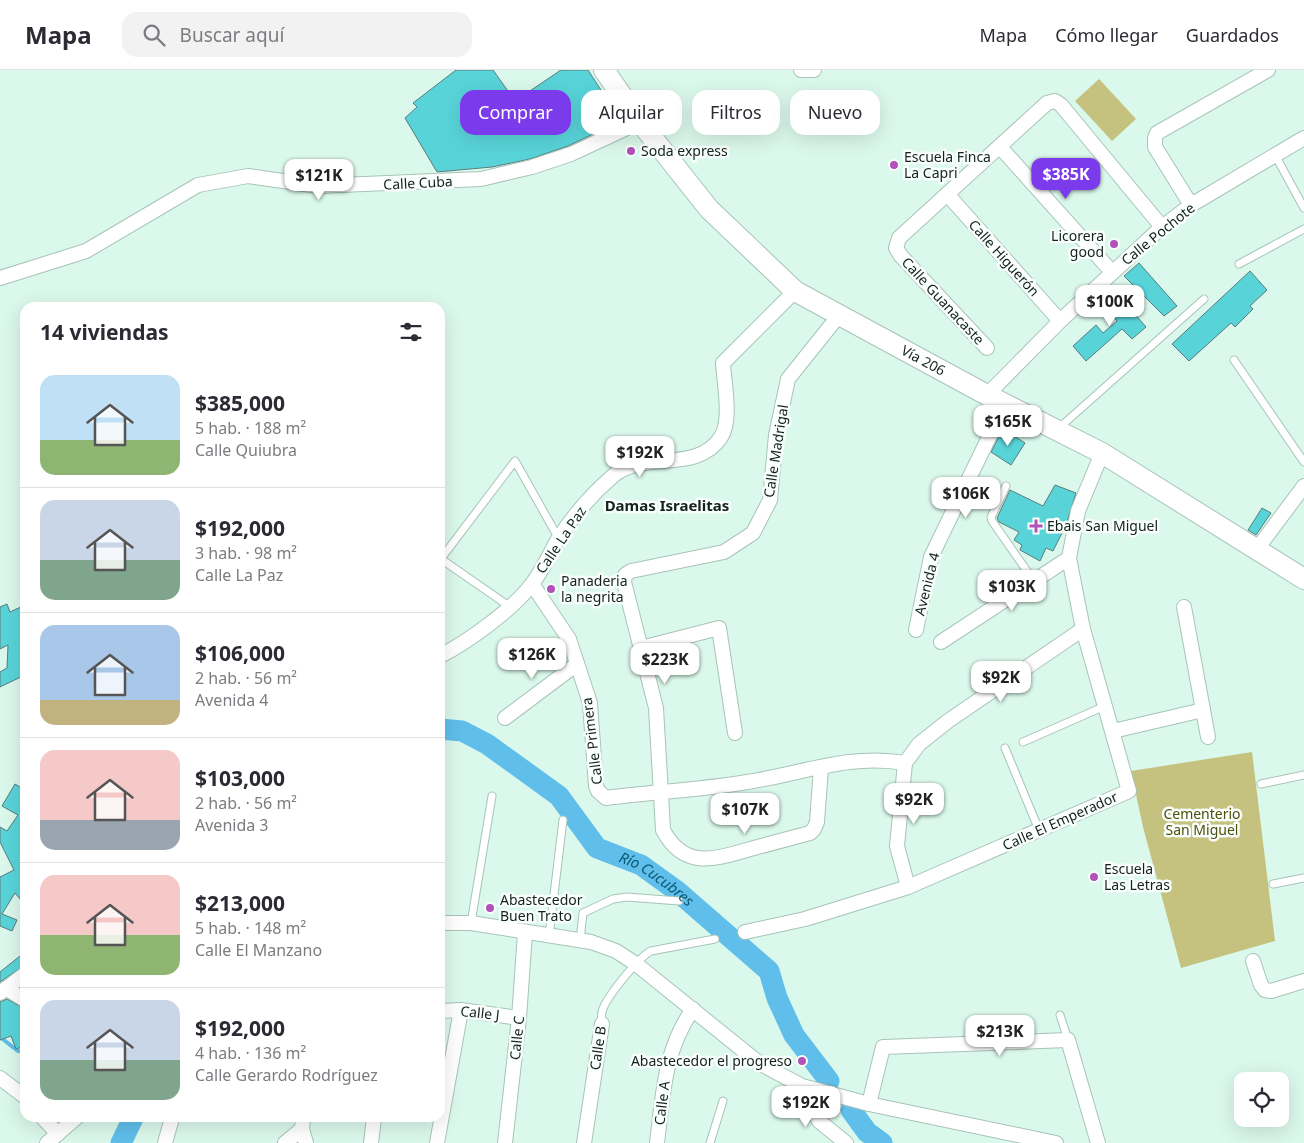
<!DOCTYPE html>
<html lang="es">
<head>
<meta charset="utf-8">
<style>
	body { margin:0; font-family:"Noto Sans",sans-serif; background:#f2f2f3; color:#2b2b33; height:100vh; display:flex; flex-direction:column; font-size:19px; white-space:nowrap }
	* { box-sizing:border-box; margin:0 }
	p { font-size:16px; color:#7c7c81 }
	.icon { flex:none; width:28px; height:28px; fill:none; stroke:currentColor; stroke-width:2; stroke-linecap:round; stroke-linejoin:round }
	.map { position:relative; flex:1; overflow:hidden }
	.sheet { position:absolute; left:20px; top:232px; width:425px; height:820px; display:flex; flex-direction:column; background:#fff; border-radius:15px; box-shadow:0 5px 20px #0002 }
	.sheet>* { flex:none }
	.hud { position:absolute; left:460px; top:20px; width:475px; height:45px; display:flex; gap:10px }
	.buttons { position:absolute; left:1234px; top:1002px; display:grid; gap:10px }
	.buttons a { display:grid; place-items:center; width:55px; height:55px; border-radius:10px; background:#fff; box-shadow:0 5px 20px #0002; font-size:25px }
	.price { position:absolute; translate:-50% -42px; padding:0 11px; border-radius:10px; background:#fff; color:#222; font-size:16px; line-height:32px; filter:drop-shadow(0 1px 2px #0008) }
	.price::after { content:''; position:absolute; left:50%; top:30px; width:15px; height:11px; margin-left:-8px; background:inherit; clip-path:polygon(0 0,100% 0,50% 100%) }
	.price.on { background:#7c3aed; color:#fff }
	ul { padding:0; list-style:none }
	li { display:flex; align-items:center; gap:15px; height:125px; padding:0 20px }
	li+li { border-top:1px solid #e1e1e2 }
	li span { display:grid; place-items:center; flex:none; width:140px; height:100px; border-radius:15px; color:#555 }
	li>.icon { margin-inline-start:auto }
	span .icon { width:60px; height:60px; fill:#fffc; stroke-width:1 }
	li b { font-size:21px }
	h2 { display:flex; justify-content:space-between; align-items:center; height:60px; padding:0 20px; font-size:21px }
	.chip { padding:0 18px; border-radius:15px; background:#fff; box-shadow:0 5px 20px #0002; font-size:18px; line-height:45px }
	.chip.on { background:#7c3aed; color:#fff }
	header { display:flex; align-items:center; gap:30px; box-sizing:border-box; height:70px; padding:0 25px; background:#fff; border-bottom:1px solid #e1e1e2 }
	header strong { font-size:24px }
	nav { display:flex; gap:28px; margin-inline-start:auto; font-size:18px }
	.search { width:350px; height:45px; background:#f2f2f3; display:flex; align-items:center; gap:12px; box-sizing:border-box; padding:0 18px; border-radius:15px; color:#7c7c81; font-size:19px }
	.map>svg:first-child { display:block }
	.green { fill:#c5c17f }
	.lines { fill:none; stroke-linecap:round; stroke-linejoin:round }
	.stream { stroke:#5fbeea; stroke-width:4 }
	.river { stroke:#5fbeea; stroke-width:21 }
	.building { fill:#58d4d9; stroke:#5b7b7c }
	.lane-casing { stroke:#a7c4b8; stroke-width:9 }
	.street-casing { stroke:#a7c4b8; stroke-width:16 }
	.secondary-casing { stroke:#a7c4b8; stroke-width:22 }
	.lane { stroke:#fff; stroke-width:7 }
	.street { stroke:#fff; stroke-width:14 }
	.secondary { stroke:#fff; stroke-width:20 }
	.poi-dot { fill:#b151b9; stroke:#f9fffc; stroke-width:2 }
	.labels { text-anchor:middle; stroke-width:5; stroke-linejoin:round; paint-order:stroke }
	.poi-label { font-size:14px; fill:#16221d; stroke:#f9fffc; text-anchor:start }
	.street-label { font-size:14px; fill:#16221d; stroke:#f9fffc }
	.park-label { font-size:14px; fill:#534e09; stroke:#f9fffc }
	.neighbourhood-label { font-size:15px; font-weight:bold; fill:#16221d; stroke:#f9fffc }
	.water-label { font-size:15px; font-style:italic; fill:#0b5a77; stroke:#f9fffc }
</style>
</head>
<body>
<header>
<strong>Mapa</strong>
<div class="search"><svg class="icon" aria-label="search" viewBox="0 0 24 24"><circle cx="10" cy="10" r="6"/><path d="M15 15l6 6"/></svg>Buscar aquí</div>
<nav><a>Mapa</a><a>Cómo llegar</a><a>Guardados</a></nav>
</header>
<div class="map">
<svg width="1304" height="1073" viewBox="0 0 1304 1073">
	<rect width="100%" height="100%" fill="#daf8eb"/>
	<g class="green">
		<polygon points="1099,9 1136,49 1112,71 1075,31"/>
		<polygon points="1252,682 1275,871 1181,898 1143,757 1131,701"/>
	</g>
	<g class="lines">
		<polyline class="stream" points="0,967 18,981 25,981"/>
		<g class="river">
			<path id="s1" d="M 440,659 L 462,661 L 487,674 L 559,726 L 597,778 L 641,795 L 677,821 L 769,901 L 777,928 L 794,965 L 829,1011"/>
			<polyline points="851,1040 867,1062 882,1073"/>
			<polyline points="121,1073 133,1048"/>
		</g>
	</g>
	<g class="building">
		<polygon points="456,0 493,0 515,31 561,0 588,0 621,51 568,76 530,89 492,97 437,102 405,48 417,37 413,33"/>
		<polygon points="1139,193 1177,236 1164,246 1124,206"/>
		<polygon points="1250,201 1267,220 1250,236 1253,239 1235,257 1231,253 1189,291 1172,274"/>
		<polygon points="1115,221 1146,257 1132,269 1122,259 1086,291 1073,276 1096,255 1103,263 1117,251 1102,234"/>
		<polygon points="1003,359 1025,373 1011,395 991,382"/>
		<polygon points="1055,415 1076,423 1066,455 1053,481 1046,478 1040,491 1020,480 1022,475 1014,470 1019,462 999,452 997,448 1010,420 1043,436"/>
		<polygon points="1262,438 1271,443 1256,465 1248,460"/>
		<polygon points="7,534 10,542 25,535 25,605 0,617 0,602 7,598 8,575 0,579 0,537"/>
		<polygon points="15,714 25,720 25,835 15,823 2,844 17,850 12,861 0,856 0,807 14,800 0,772 0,757 7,761 18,745 2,736"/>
		<polygon points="25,882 25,895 0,912 0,902"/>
		<polygon points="7,929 25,939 25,976 16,979 11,966 0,970 0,932"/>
	</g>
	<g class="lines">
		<defs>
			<g id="lane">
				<polyline points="1275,85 1304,138"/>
				<polyline points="1239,194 1304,159"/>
				<polyline points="1234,290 1304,392"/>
				<polyline points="1059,358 1204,229"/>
				<polyline points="1006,416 991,447 992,451 1034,511"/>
				<polyline points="441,489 509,536"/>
				<polyline points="440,490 515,391 559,469"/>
				<polyline points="1023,672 1105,636"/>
				<polyline points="1005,678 1039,760"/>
				<polyline points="1261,714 1304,705"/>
				<polyline points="1273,814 1304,808"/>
				<polyline points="471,853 492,726"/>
				<polyline points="549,866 563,750"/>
				<polyline points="580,871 583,843 613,829 627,827 679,831"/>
				<polyline points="1060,945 1068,970"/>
				<path d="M 602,954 C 602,950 601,945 602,942 C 605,928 639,887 651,881 L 715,869"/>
				<polyline points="710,1073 723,1031"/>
			</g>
			<g id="street">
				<polyline points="801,0 814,0"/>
				<polyline points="1000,77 1112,202"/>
				<polyline points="948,125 1060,251"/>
				<polyline points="1191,135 1155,77 1155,68 1157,63 1268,0"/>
				<polyline points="0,208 86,181 198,115 248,106 318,116 481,109 532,97 571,84 640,52"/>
				<polyline points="987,278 901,186 896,178 899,168 1047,33 1055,31 1061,35 1162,157"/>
				<polyline points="987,325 1060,251 1162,157 1191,135 1304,68"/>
				<polyline points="1257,479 1304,416"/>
				<path d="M 532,514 L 569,569 L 590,633 L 596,716 L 598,721 L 606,728 C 653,722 700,720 747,712 C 801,704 850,683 905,693"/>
				<polyline points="1184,537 1208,667"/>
				<polyline points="916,560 931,487 1005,334"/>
				<polyline points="941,572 1069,488"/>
				<polyline points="641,578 719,558 735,663"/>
				<path d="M 440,586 C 468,572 513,539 532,514 C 542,501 549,485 557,471 C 572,447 593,423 614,405 C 645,380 697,404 721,367 C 732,351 724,312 723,293 L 795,221"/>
				<polyline points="505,648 577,594"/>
				<polyline points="1113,661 1203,640"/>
				<polyline points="905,693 919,674 948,651 1083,559"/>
				<polyline points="905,693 897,776 908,817"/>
				<path d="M 821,698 L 817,752 L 814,759 L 810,763 C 791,768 772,773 754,778 C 718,788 685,802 663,760 L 656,638 L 624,512 L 625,505 L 631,501 L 724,482 L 753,463 L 770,430 L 776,365 L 788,309 L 840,244"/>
				<polyline points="440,853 471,853 591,872 616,881 636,894 759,993 802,1016 869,1034 1056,1073"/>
				<polyline points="745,862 805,849 908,817 1129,721 1083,559 1069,488 1078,441 1102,383"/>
				<polyline points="1253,891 1261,915 1265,920 1271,921 1304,911"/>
				<polyline points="7,919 25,930"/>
				<polyline points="0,923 25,904"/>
				<polyline points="440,941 461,940 519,948"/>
				<polyline points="0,1008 25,1027"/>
				<polyline points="802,1016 819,1051 846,1073"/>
				<polyline points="869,1034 883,977 1068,970 1098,1073"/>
				<polyline points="43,1048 58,1064"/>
				<polyline points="303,1048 302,1059 306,1073"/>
				<polyline points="47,1073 76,1048"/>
				<polyline points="165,1073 172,1048"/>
				<polyline points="285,1073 302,1059"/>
				<polyline points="371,1073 374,1048"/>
				<polyline points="437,1073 461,940"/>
				<polyline points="505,1073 519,948 525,863"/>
				<polyline points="584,1073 602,954"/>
				<path d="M 657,1073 C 663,1025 664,980 693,939"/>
			</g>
			<g id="secondary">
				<path id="s2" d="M 604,0 L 640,52 L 709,139 L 795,221 L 987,325 L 1102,383 L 1304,509"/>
			</g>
		</defs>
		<use href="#lane" class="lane-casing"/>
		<use href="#street" class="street-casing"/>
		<use href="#secondary" class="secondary-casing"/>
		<use href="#lane" class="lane"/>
		<use href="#street" class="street"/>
		<use href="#secondary" class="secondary"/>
	</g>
	<g class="poi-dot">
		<circle cx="631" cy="81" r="5"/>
		<circle cx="894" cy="95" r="5"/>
		<circle cx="1114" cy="174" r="5"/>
		<path d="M1033.5 448.5h5v5h5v5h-5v5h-5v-5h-5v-5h5z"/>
		<circle cx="551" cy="519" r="5"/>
		<circle cx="1094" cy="807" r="5"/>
		<circle cx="490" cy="838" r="5"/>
		<circle cx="802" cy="991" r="5"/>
	</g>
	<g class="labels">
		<g class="poi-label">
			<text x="641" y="86">Soda express</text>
			<text x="904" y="92">Escuela Finca<tspan x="904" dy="16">La Capri</tspan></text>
			<text x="1104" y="171" text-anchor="end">Licorera<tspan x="1104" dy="16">good</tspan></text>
			<text x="1047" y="461">Ebais San Miguel</text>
			<text x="561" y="516">Panaderia<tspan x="561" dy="16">la negrita</tspan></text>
			<text x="1104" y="804">Escuela<tspan x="1104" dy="16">Las Letras</tspan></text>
			<text x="500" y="835">Abastecedor<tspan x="500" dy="16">Buen Trato</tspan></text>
			<text x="792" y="996" text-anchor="end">Abastecedor el progreso</text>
		</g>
		<g class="street-label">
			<text transform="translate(418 113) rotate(-3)" y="5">Calle Cuba</text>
			<text transform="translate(1158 164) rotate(-39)" y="5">Calle Pochote</text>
			<text transform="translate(1004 188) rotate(48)" y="5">Calle Higuerón</text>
			<text transform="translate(943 231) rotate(47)" y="5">Calle Guanacaste</text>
			<text dy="5" stroke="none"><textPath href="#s2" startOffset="439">Vía 206</textPath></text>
			<text transform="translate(776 381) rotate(-81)" y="5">Calle Madrigal</text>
			<text transform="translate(561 470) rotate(-56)" y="5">Calle La Paz</text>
			<text transform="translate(927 514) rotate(-76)" y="5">Avenida 4</text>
			<text transform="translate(592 671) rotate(-97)" y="5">Calle Primera</text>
			<text transform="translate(1060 751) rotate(-24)" y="5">Calle El Emperador</text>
			<text transform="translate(480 943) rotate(6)" y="5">Calle J</text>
			<text transform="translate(517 968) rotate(-84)" y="5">Calle C</text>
			<text transform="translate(598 978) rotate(-82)" y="5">Calle B</text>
			<text transform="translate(662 1033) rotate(-83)" y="5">Calle A</text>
		</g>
		<g class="park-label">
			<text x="1202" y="749">Cementerio<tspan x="1202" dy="16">San Miguel</tspan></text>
		</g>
		<g class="neighbourhood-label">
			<text x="667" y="441">Damas Israelitas</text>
		</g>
		<g class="water-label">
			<text dy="5" stroke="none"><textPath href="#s1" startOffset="271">Río Cucubres</textPath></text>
		</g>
	</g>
</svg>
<div class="buttons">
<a><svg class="icon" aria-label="locate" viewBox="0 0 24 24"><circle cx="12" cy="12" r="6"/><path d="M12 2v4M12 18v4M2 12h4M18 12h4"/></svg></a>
</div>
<b class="price on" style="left:1066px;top:130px">$385K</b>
<b class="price" style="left:319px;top:131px">$121K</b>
<b class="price" style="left:1110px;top:257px">$100K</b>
<b class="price" style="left:1008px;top:377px">$165K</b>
<b class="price" style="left:640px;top:408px">$192K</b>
<b class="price" style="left:966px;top:449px">$106K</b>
<b class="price" style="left:1012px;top:542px">$103K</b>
<b class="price" style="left:532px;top:610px">$126K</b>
<b class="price" style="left:665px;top:615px">$223K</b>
<b class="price" style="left:1001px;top:633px">$92K</b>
<b class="price" style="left:914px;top:755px">$92K</b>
<b class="price" style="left:745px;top:765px">$107K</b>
<b class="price" style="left:1000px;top:987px">$213K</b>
<b class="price" style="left:806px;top:1058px">$192K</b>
<div class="hud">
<a class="chip on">Comprar</a>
<a class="chip">Alquilar</a>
<a class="chip">Filtros</a>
<a class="chip">Nuevo</a>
</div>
<section class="sheet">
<h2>14 viviendas<svg class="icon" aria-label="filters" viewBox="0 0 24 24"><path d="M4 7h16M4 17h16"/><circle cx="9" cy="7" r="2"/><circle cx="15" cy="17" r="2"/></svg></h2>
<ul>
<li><span style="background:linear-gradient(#bfe0f5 65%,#8fb573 0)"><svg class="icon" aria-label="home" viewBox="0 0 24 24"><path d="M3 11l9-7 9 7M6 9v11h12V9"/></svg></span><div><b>$385,000</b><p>5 hab. · 188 m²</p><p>Calle Quiubra</p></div></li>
<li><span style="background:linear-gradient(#c9d6e8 60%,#7fa58c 0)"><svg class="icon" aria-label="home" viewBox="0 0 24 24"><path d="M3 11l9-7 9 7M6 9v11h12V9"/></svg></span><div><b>$192,000</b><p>3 hab. · 98 m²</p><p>Calle La Paz</p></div></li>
<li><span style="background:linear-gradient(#a9c7e8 75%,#c2b280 0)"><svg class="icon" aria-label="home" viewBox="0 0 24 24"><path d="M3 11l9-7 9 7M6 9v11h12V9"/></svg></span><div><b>$106,000</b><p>2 hab. · 56 m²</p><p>Avenida 4</p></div></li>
<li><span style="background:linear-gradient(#f6c9c9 70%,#9aa5b1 0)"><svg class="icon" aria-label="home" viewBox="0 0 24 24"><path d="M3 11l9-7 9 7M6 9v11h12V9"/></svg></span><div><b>$103,000</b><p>2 hab. · 56 m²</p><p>Avenida 3</p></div></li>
<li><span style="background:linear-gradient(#f6c9c9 60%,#8fb573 0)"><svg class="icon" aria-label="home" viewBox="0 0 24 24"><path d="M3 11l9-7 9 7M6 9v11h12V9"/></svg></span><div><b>$213,000</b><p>5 hab. · 148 m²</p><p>Calle El Manzano</p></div></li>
<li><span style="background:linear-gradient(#c9d6e8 60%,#7fa58c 0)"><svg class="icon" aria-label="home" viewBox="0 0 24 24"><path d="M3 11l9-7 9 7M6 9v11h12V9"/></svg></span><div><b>$192,000</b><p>4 hab. · 136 m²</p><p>Calle Gerardo Rodríguez</p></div></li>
</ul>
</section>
</div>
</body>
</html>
